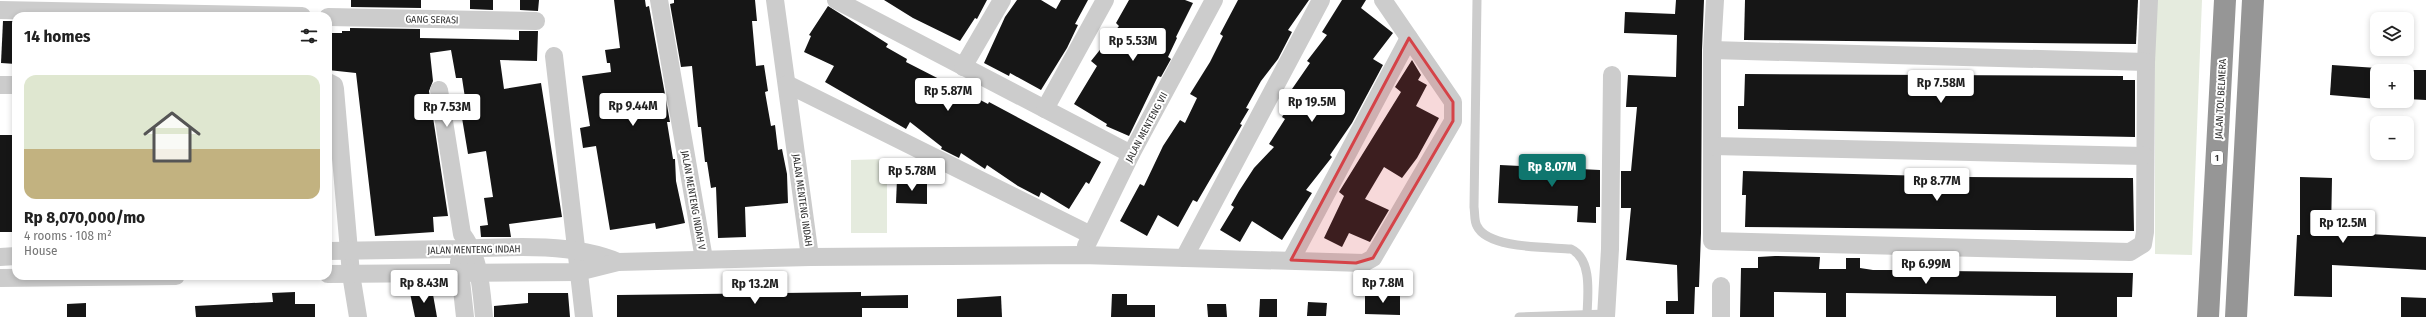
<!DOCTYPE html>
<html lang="en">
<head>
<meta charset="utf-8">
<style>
	body { margin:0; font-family:"Fira Sans Condensed",sans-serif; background:#f2f2f2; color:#222; height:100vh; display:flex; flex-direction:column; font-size:15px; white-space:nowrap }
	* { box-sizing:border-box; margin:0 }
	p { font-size:13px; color:#767676 }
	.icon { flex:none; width:22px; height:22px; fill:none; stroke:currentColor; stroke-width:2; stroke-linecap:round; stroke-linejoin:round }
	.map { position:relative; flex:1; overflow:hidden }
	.details { position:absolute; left:12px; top:12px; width:320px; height:268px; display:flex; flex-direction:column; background:#fff; border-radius:12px; box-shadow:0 2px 6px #0003 }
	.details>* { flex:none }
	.tools { position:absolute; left:2370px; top:12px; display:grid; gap:8px }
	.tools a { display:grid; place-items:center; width:44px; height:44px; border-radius:8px; background:#fff; box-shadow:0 2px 6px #0003; font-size:20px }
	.price { position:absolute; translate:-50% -34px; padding:0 9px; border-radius:4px; background:#fff; color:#222; font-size:13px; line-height:26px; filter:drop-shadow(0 1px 2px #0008) }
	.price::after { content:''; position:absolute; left:50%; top:24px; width:12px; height:9px; margin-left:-6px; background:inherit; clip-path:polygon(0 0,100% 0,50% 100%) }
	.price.selected { background:#0f766e; color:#fff }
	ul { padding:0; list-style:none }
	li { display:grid; align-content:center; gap:8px; height:212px; padding:0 12px }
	li span { display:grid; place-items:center; height:124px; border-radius:12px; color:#555 }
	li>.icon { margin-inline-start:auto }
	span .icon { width:72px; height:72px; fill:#fffc; stroke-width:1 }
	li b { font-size:17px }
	h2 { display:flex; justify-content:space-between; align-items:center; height:48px; padding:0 12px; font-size:17px }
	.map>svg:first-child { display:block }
	.green { fill:#e5ebde }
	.building { fill:#161616 }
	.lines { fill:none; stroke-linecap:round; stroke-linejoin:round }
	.lane { stroke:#ccc; stroke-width:9 }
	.street { stroke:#ccc; stroke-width:18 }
	.highway { stroke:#969696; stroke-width:22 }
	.marked { fill:#d54348; fill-opacity:0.2; stroke:#d54348; stroke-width:3; stroke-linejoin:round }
	.labels { text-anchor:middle; stroke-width:4; stroke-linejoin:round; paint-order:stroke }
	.shield { fill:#fff; stroke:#6d6d6d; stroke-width:1 }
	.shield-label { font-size:9px; font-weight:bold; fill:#2f2f2f }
	.street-label { font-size:10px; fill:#2f2f2f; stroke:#fff }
</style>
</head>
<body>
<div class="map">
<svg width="2426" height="317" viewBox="0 0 2426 317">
	<rect width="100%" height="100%" fill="#fff"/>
	<g class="green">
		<polygon points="2155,0 2202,0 2192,255 2155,254"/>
		<polygon points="887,159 887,233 851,233 851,160"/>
	</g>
	<g class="building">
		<polygon points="351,0 421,0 421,8 351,7"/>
		<polygon points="470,0 493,0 493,10 470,9"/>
		<polygon points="520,0 539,0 538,11 520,10"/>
		<polygon points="614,0 645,0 646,7 649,6 670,122 667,122 673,159 675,159 676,181 685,223 656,229 655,223 610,230 596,146 583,148 580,128 590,126 582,76 611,72 610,63 607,63 605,50 620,48"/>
		<polygon points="674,0 755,0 757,21 752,21 756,66 764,65 768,91 765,92 771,126 775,125 778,150 782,149 787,174 788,203 745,207 746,237 718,238 716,187 711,188 707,162 705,162 701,127 698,127 692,66 681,67 670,4 674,3"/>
		<polygon points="884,0 987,0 977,19 975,18 960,41 913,18"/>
		<polygon points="1017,0 1041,0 1056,9 1061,0 1088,0 1075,24 1078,25 1067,48 1041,90 1010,73 1009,76 984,63 1005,17"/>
		<polygon points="1129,0 1185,0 1193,3 1176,37 1177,38 1168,57 1171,59 1161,77 1158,76 1129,136 1106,126 1107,124 1074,104 1097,66 1091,61 1119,26 1116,23"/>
		<polygon points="1238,0 1309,0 1288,30 1292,32 1278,59 1261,81 1246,108 1249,109 1240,124 1242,125 1197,202 1193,200 1178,227 1158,215 1147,236 1120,221 1140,184 1144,186 1163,146 1180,120 1185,123 1197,98 1190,94 1210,62 1223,36 1220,34"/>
		<polygon points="1342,0 1366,0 1361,8 1393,33 1373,59 1383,65 1352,123 1330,155 1332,157 1306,190 1312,193 1282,240 1252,221 1240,242 1220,230 1234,207 1231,205 1239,191 1254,168 1274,147 1269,144 1285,119 1282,117 1298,93 1292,89 1310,63 1307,61 1327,35 1322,32"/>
		<polygon points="1676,0 1704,0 1702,50 1701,233 1699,287 1695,287 1694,314 1666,314 1666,301 1678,301 1677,265 1626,260 1631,208 1621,208 1621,171 1631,171 1637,107 1626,107 1628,75 1676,77 1677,35 1624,33 1625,12 1675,14"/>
		<polygon points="1745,0 2138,0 2136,44 1744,40"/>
		<polygon points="828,6 888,44 886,47 907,59 906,62 988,104 989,102 1101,162 1089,184 1086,182 1069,209 1041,192 1039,197 1018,186 987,165 985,169 961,153 959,158 941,149 942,147 910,122 906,129 825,82 834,66 804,52 811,36 809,35"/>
		<polygon points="3,21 16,21 16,64 1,63"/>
		<polygon points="350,28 420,29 420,38 519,40 519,31 538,31 537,61 500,60 504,89 541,83 562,217 509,224 511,237 481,237 480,226 488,225 484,198 493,197 486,151 468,154 461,112 467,111 462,78 456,78 451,50 430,53 433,81 429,91 448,216 433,217 434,232 375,236 356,73 328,70 328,33 342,33 342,31 350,31"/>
		<polygon points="1412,60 1421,75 1418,80 1427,85 1416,106 1439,118 1417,158 1402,178 1384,167 1365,199 1389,210 1370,242 1349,233 1342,247 1324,238 1344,196 1339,192 1401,92 1395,87"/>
		<polygon points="2332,65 2377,68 2377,99 2330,95"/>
		<polygon points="2407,70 2426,70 2426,100 2407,99"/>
		<polygon points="1745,74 2123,76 2123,80 2135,80 2135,137 1738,129 1738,106 1744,106"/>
		<rect x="0" y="135" width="16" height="97"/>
		<polygon points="1500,165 1600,170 1600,207 1596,207 1596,223 1577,222 1578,206 1498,203"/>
		<polygon points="1743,171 1966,177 2133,178 2134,231 1745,227 1746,195 1742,195"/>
		<polygon points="2300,177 2332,178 2331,232 2426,237 2426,270 2332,265 2332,297 2294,296 2297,235 2300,235"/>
		<polygon points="897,179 927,180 927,204 896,203"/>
		<polygon points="1775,256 1820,257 1819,269 1846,269 1846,258 1860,258 1860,268 1873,270 1908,270 1908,261 1945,261 1945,271 2133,273 2132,297 2117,297 2117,317 2056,317 2056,296 1846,293 1846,317 1826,317 1826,293 1774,292 1774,317 1740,317 1741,268 1758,268 1758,257"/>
		<polygon points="432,289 437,317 415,317 410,293"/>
		<polygon points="295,292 295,304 315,304 315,317 196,317 195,306 273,302 272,293"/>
		<polygon points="861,292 861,296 908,295 908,308 862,308 862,317 617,317 617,295"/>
		<polygon points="528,293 568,293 570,317 494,317 494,306 528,303"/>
		<polygon points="1365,293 1400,293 1400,315 1365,314"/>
		<polygon points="1112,294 1127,294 1127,305 1155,305 1155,317 1111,317"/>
		<polygon points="1001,296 1002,317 957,317 957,299"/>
		<polygon points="2401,297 2426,298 2426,317 2401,317"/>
		<polygon points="1260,299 1277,299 1277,317 1259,317"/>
		<polygon points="1308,302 1327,303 1326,316 1307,316"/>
		<polygon points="86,303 86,317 67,317 67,304"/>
		<polygon points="1207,304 1226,304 1227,317 1208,317"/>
	</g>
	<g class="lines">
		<g class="lane">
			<path d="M 1477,0 L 1474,207 C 1475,213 1474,221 1477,226 C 1488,249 1548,247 1571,249 C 1592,259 1588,293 1587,314"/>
			<polyline points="1519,317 1606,314"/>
		</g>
		<g class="street">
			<polyline points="659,0 704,259"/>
			<polyline points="775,0 810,257"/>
			<polyline points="836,0 1131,154"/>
			<polyline points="1715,0 1712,50 1712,241 2130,252 2143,244 2145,232 2146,62 2149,0"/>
			<polyline points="0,10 302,16"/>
			<polyline points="328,17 536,21"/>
			<polyline points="1712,50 2146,62"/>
			<polyline points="554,56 584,317"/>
			<polyline points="963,67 1002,0"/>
			<polyline points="328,82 334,85 335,89 351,274 358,317"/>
			<polyline points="787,84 1091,235"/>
			<polyline points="0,85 16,85"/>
			<path d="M 439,90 L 462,234 C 480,258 481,287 484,317"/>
			<polyline points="1045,109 1105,0"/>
			<polyline points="1712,146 2144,156"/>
			<polyline points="1086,246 1131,154 1214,0"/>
			<path d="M 328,251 C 371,250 413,250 456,249 C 506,247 571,242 618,262"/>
			<polyline points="0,257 16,256"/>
			<polyline points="1184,258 1321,0"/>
			<polyline points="1291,260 1409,38"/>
			<polyline points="459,262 465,317"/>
			<polyline points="328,274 578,272 618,262 810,257 1081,255 1364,263 1373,258 1453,121 1453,102 1383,0"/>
			<polyline points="0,278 176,276"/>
			<polyline points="1606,317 1610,249 1612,75"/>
			<polyline points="1721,317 1721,286"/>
		</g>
		<g class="highway">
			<polyline points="2208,317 2225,0"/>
			<polyline points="2236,317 2253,0"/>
		</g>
	</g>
	<path class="marked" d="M 1409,38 L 1453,102 L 1453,121 L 1373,258 L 1356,263 L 1291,260 Z"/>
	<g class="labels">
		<rect class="shield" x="2211" y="151" width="12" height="14" rx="3"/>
		<g class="shield-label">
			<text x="2217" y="161">1</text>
		</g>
		<g class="street-label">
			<text transform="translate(432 19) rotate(1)" y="4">GANG SERASI</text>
			<text transform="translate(2220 99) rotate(-87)" y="4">JALAN TOL BELMERA</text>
			<text transform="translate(1146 127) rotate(-62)" y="4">JALAN MENTENG VII</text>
			<text transform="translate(694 200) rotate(80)" y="4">JALAN MENTENG INDAH V</text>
			<text transform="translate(803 200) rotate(82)" y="4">JALAN MENTENG INDAH</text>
			<text transform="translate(474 249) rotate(-1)" y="4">JALAN MENTENG INDAH</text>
		</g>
	</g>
</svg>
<div class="tools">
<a><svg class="icon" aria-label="layers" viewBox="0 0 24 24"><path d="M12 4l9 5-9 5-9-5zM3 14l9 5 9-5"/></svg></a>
<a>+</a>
<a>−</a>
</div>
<b class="price" style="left:1133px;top:62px">Rp 5.53M</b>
<b class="price" style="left:1941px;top:104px">Rp 7.58M</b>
<b class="price" style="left:948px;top:112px">Rp 5.87M</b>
<b class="price" style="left:1312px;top:123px">Rp 19.5M</b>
<b class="price" style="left:633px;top:127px">Rp 9.44M</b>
<b class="price" style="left:447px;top:128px">Rp 7.53M</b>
<b class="price selected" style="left:1552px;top:188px">Rp 8.07M</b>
<b class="price" style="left:912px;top:192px">Rp 5.78M</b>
<b class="price" style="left:1937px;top:202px">Rp 8.77M</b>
<b class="price" style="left:2343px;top:244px">Rp 12.5M</b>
<b class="price" style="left:1926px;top:285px">Rp 6.99M</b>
<b class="price" style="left:424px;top:304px">Rp 8.43M</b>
<b class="price" style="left:1383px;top:304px">Rp 7.8M</b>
<b class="price" style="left:755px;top:305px">Rp 13.2M</b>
<section class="details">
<h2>14 homes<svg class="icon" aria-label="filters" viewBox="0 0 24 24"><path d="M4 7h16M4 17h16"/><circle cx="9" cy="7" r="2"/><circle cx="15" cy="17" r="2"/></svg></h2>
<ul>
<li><span style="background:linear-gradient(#dfe7d0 60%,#c2b280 0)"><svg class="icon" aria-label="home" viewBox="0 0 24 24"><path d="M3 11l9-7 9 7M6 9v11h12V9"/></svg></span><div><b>Rp 8,070,000/mo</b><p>4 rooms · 108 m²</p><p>House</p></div></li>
</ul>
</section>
</div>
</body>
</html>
